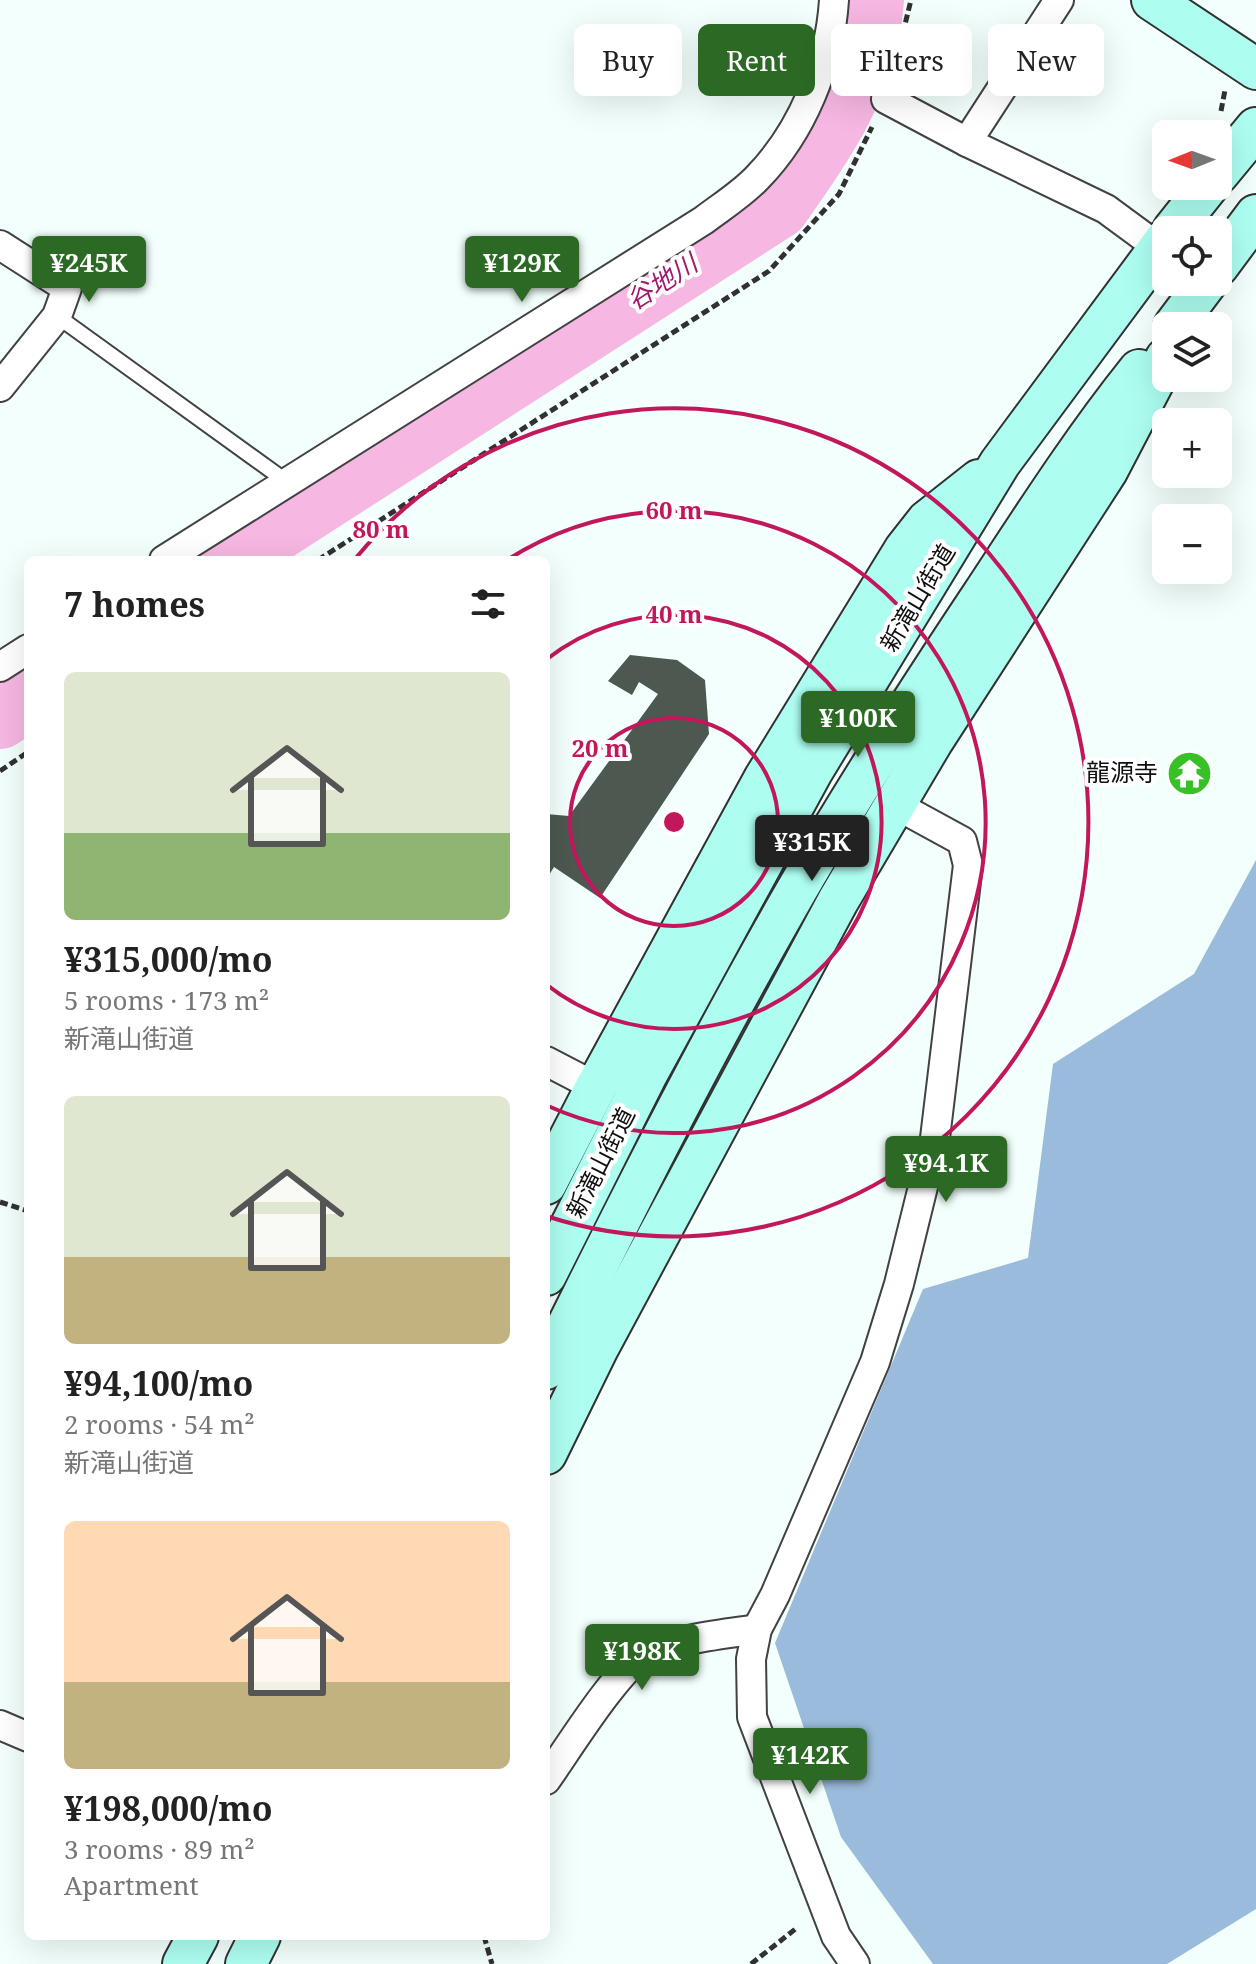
<!DOCTYPE html>
<html lang="en">
<head>
<meta charset="utf-8">
<style>
	body { margin:0; font-family:"Noto Serif","Noto Sans JP",serif; background:#f2f2f2; color:#222; height:100vh; display:flex; flex-direction:column; font-size:30px; white-space:nowrap }
	* { box-sizing:border-box; margin:0 }
	p { font-size:26px; color:#767676 }
	.icon { flex:none; width:44px; height:44px; fill:none; stroke:currentColor; stroke-width:2; stroke-linecap:round; stroke-linejoin:round }
	.map { position:relative; flex:1; overflow:hidden }
	.panel { position:absolute; left:24px; top:556px; width:526px; height:1384px; display:flex; flex-direction:column; background:#fff; border-radius:12px; box-shadow:0 8px 32px #0002 }
	.panel>* { flex:none }
	.guide { position:absolute; left:574px; top:24px; width:562px; height:72px; display:flex; gap:16px }
	.needle { width:52px; rotate:269deg }
	.tools { position:absolute; left:1152px; top:120px; display:grid; gap:16px }
	.tools a { display:grid; place-items:center; width:80px; height:80px; border-radius:12px; background:#fff; box-shadow:0 8px 32px #0002; font-size:40px }
	.price { position:absolute; translate:-50% -68px; padding:0 18px; border-radius:8px; background:#2b6924; color:#fff; font-size:26px; line-height:52px; filter:drop-shadow(0 2px 4px #0008) }
	.price::after { content:''; position:absolute; left:50%; top:48px; width:24px; height:18px; margin-left:-12px; background:inherit; clip-path:polygon(0 0,100% 0,50% 100%) }
	.price.current { background:#222; color:#fff }
	ul { padding:0; list-style:none }
	li { display:grid; align-content:center; gap:16px; height:424px; padding:0 40px }
	li span { display:grid; place-items:center; height:248px; border-radius:12px; color:#555 }
	li>.icon { margin-inline-start:auto }
	span .icon { width:144px; height:144px; fill:#fffc; stroke-width:1 }
	li b { font-size:34px }
	h2 { display:flex; justify-content:space-between; align-items:center; height:96px; padding:0 40px; font-size:34px }
	.pill { padding:0 28px; border-radius:12px; background:#fff; box-shadow:0 8px 32px #0002; font-size:28px; line-height:72px }
	.pill.current { background:#2b6924; color:#fff }
	.map>svg:first-child { display:block }
	.forest { fill:#9abbdb }
	.lines { fill:none; stroke-linecap:round; stroke-linejoin:round }
	.river { stroke:#f6b7e2; stroke-width:62 }
	.building { fill:#4c5850 }
	.service-casing { stroke:#424242; stroke-width:18 }
	.minor-casing { stroke:#424242; stroke-width:32 }
	.secondary-casing { stroke:#313131; stroke-width:44 }
	.path { stroke:#313131; stroke-width:5; stroke-dasharray:8 4; stroke-linecap:butt }
	.service { stroke:#fff; stroke-width:14 }
	.minor { stroke:#fff; stroke-width:28 }
	.secondary { stroke:#adfef1; stroke-width:40 }
	.ring { fill:none; stroke:#c2185b; stroke-width:4 }
	.labels { text-anchor:middle; stroke-width:8; stroke-linejoin:round; paint-order:stroke }
	.street-label { font-size:24px; fill:#0f0f0f; stroke:#fff }
	.poi-label { font-size:24px; fill:#0f0f0f; stroke:#fff; text-anchor:end }
	.water-label { font-size:26px; font-style:italic; fill:#a2186d; stroke:#fff }
	.centre { fill:#c2185b; stroke:#fff; stroke-width:4 }
	.ring-label { font-size:24px; text-anchor:middle; font-weight:bold; fill:#c2185b; stroke:#fff; stroke-width:8; stroke-linejoin:round; paint-order:stroke }
</style>
</head>
<body>
<div class="map">
<svg width="1256" height="1964" viewBox="0 0 1256 1964">
	<rect width="100%" height="100%" fill="#f2fffc"/>
	<polygon class="forest" points="1256,860 1256,1909 1167,1964 933,1964 841,1837 775,1643 923,1289 1028,1258 1053,1064 1194,974"/>
	<g class="lines">
		<g class="river">
			<path d="M 230,560 L 778,208 C 815,156 850,106 867,44 C 871,30 871,14 873,0"/>
			<polyline points="0,718 28,699"/>
		</g>
	</g>
	<polygon class="building" points="630,655 677,660 705,680 709,734 600,898 554,867 546,880 546,814 569,816 658,694 639,682 632,695 608,681"/>
	<g class="lines">
		<defs>
			<polyline id="service" points="57,316 287,482"/>
			<g id="minor">
				<polyline points="886,99 967,142 1106,209 1159,248"/>
				<polyline points="967,142 1059,0"/>
				<polyline points="0,245 67,288 57,316 0,387"/>
				<path d="M 164,560 L 704,220 C 721,207 742,194 757,178 C 802,132 830,64 834,0"/>
				<polyline points="0,667 28,649"/>
				<polyline points="546,1061 596,1087"/>
				<polyline points="0,1725 28,1737"/>
				<path d="M 546,1780 C 566,1752 617,1669 644,1655 C 677,1638 720,1635 757,1629"/>
				<polyline points="855,1964 836,1936 752,1717 751,1659 757,1629 775,1595 875,1362 899,1284 935,1138 968,865 962,841 896,805"/>
			</g>
			<g id="secondary">
				<polyline points="1152,0 1256,69"/>
				<polyline points="1218,174 1256,128"/>
				<polyline points="1173,230 1208,186"/>
				<polyline points="1218,266 1256,215"/>
				<polyline points="1174,326 1207,282"/>
				<polyline points="546,1184 596,1087 764,779 905,549 927,521 979,480"/>
				<polyline points="546,1275 646,1076 813,770 1000,463 1166,239"/>
				<path d="M 546,1369 C 623,1213 701,1058 787,907 C 848,800 915,696 983,594 C 1033,518 1082,441 1139,370"/>
				<polyline points="546,1454 598,1348 838,901 932,742 1107,471 1166,358"/>
				<polyline points="183,1964 198,1936"/>
				<polyline points="246,1964 260,1936"/>
			</g>
		</defs>
		<use href="#service" class="service-casing"/>
		<use href="#minor" class="minor-casing"/>
		<use href="#secondary" class="secondary-casing"/>
		<g class="path">
			<polyline points="894,69 911,0"/>
			<polyline points="1221,111 1225,90"/>
			<polyline points="318,560 769,271 839,194 872,127"/>
			<polyline points="0,771 28,752"/>
			<polyline points="0,1202 28,1211"/>
			<polyline points="484,1936 492,1964"/>
			<polyline points="751,1964 798,1927"/>
		</g>
		<use href="#service" class="service"/>
		<use href="#minor" class="minor"/>
		<use href="#secondary" class="secondary"/>
	</g>
	<g class="ring">
		<circle cx="674" cy="822" r="104"/>
		<path d="M547 659A207 207 0 1 1 547 985"/>
		<path d="M507 560A311 311 0 1 1 548 1106"/>
		<path d="M355 559A414 414 0 1 1 546 1216"/>
	</g>
	<defs>
		<symbol id="temple-disc" viewBox="-11 -11 22 22"><circle r="9.5" fill="#37c027" stroke="#fff"/><path d="M0-6L5-2H3V0L6.5 2.5H4V6H1.5V3h-3V6H-4V2.5H-6.5L-3 0V-2H-5Z" fill="#fff"/></symbol>
	</defs>
	<g fill-rule="evenodd">
		<use href="#temple-disc" x="1164" y="748" width="51" height="51"/>
	</g>
	<g class="labels">
		<g class="street-label">
			<text transform="translate(918 598) rotate(-59)" y="8">新滝山街道</text>
			<text transform="translate(601 1163) rotate(-63)" y="8">新滝山街道</text>
		</g>
		<g class="poi-label">
			<text x="1158" y="781">龍源寺</text>
		</g>
		<g class="water-label">
			<text transform="translate(662 282) rotate(-33)" y="9">谷地川</text>
		</g>
	</g>
	<circle cx="674" cy="822" r="12" class="centre"/>
	<g class="ring-label">
		<text x="674" y="519">60 m</text>
		<text x="381" y="538">80 m</text>
		<text x="674" y="623">40 m</text>
		<text x="600" y="757">20 m</text>
	</g>
</svg>
<div class="tools">
<a><svg class="needle" viewBox="-14 -14 28 28"><path d="M0-13l5 13h-10z" fill="#e53935"/><path d="M0 13l5-13h-10z" fill="#767676"/></svg></a>
<a><svg class="icon" aria-label="locate" viewBox="0 0 24 24"><circle cx="12" cy="12" r="6"/><path d="M12 2v4M12 18v4M2 12h4M18 12h4"/></svg></a>
<a><svg class="icon" aria-label="layers" viewBox="0 0 24 24"><path d="M12 4l9 5-9 5-9-5zM3 14l9 5 9-5"/></svg></a>
<a>+</a>
<a>−</a>
</div>
<b class="price" style="left:89px;top:304px">¥245K</b>
<b class="price" style="left:522px;top:304px">¥129K</b>
<b class="price" style="left:858px;top:759px">¥100K</b>
<b class="price current" style="left:812px;top:883px">¥315K</b>
<b class="price" style="left:946px;top:1204px">¥94.1K</b>
<b class="price" style="left:642px;top:1692px">¥198K</b>
<b class="price" style="left:810px;top:1796px">¥142K</b>
<div class="guide">
<a class="pill">Buy</a>
<a class="pill current">Rent</a>
<a class="pill">Filters</a>
<a class="pill">New</a>
</div>
<section class="panel">
<h2>7 homes<svg class="icon" aria-label="filters" viewBox="0 0 24 24"><path d="M4 7h16M4 17h16"/><circle cx="9" cy="7" r="2"/><circle cx="15" cy="17" r="2"/></svg></h2>
<ul>
<li><span style="background:linear-gradient(#dfe7d0 65%,#8fb573 0)"><svg class="icon" aria-label="home" viewBox="0 0 24 24"><path d="M3 11l9-7 9 7M6 9v11h12V9"/></svg></span><div><b>¥315,000/mo</b><p>5 rooms · 173 m²</p><p>新滝山街道</p></div></li>
<li><span style="background:linear-gradient(#dfe7d0 65%,#c2b280 0)"><svg class="icon" aria-label="home" viewBox="0 0 24 24"><path d="M3 11l9-7 9 7M6 9v11h12V9"/></svg></span><div><b>¥94,100/mo</b><p>2 rooms · 54 m²</p><p>新滝山街道</p></div></li>
<li><span style="background:linear-gradient(#ffd9b3 65%,#c2b280 0)"><svg class="icon" aria-label="home" viewBox="0 0 24 24"><path d="M3 11l9-7 9 7M6 9v11h12V9"/></svg></span><div><b>¥198,000/mo</b><p>3 rooms · 89 m²</p><p>Apartment</p></div></li>
</ul>
</section>
</div>
</body>
</html>
